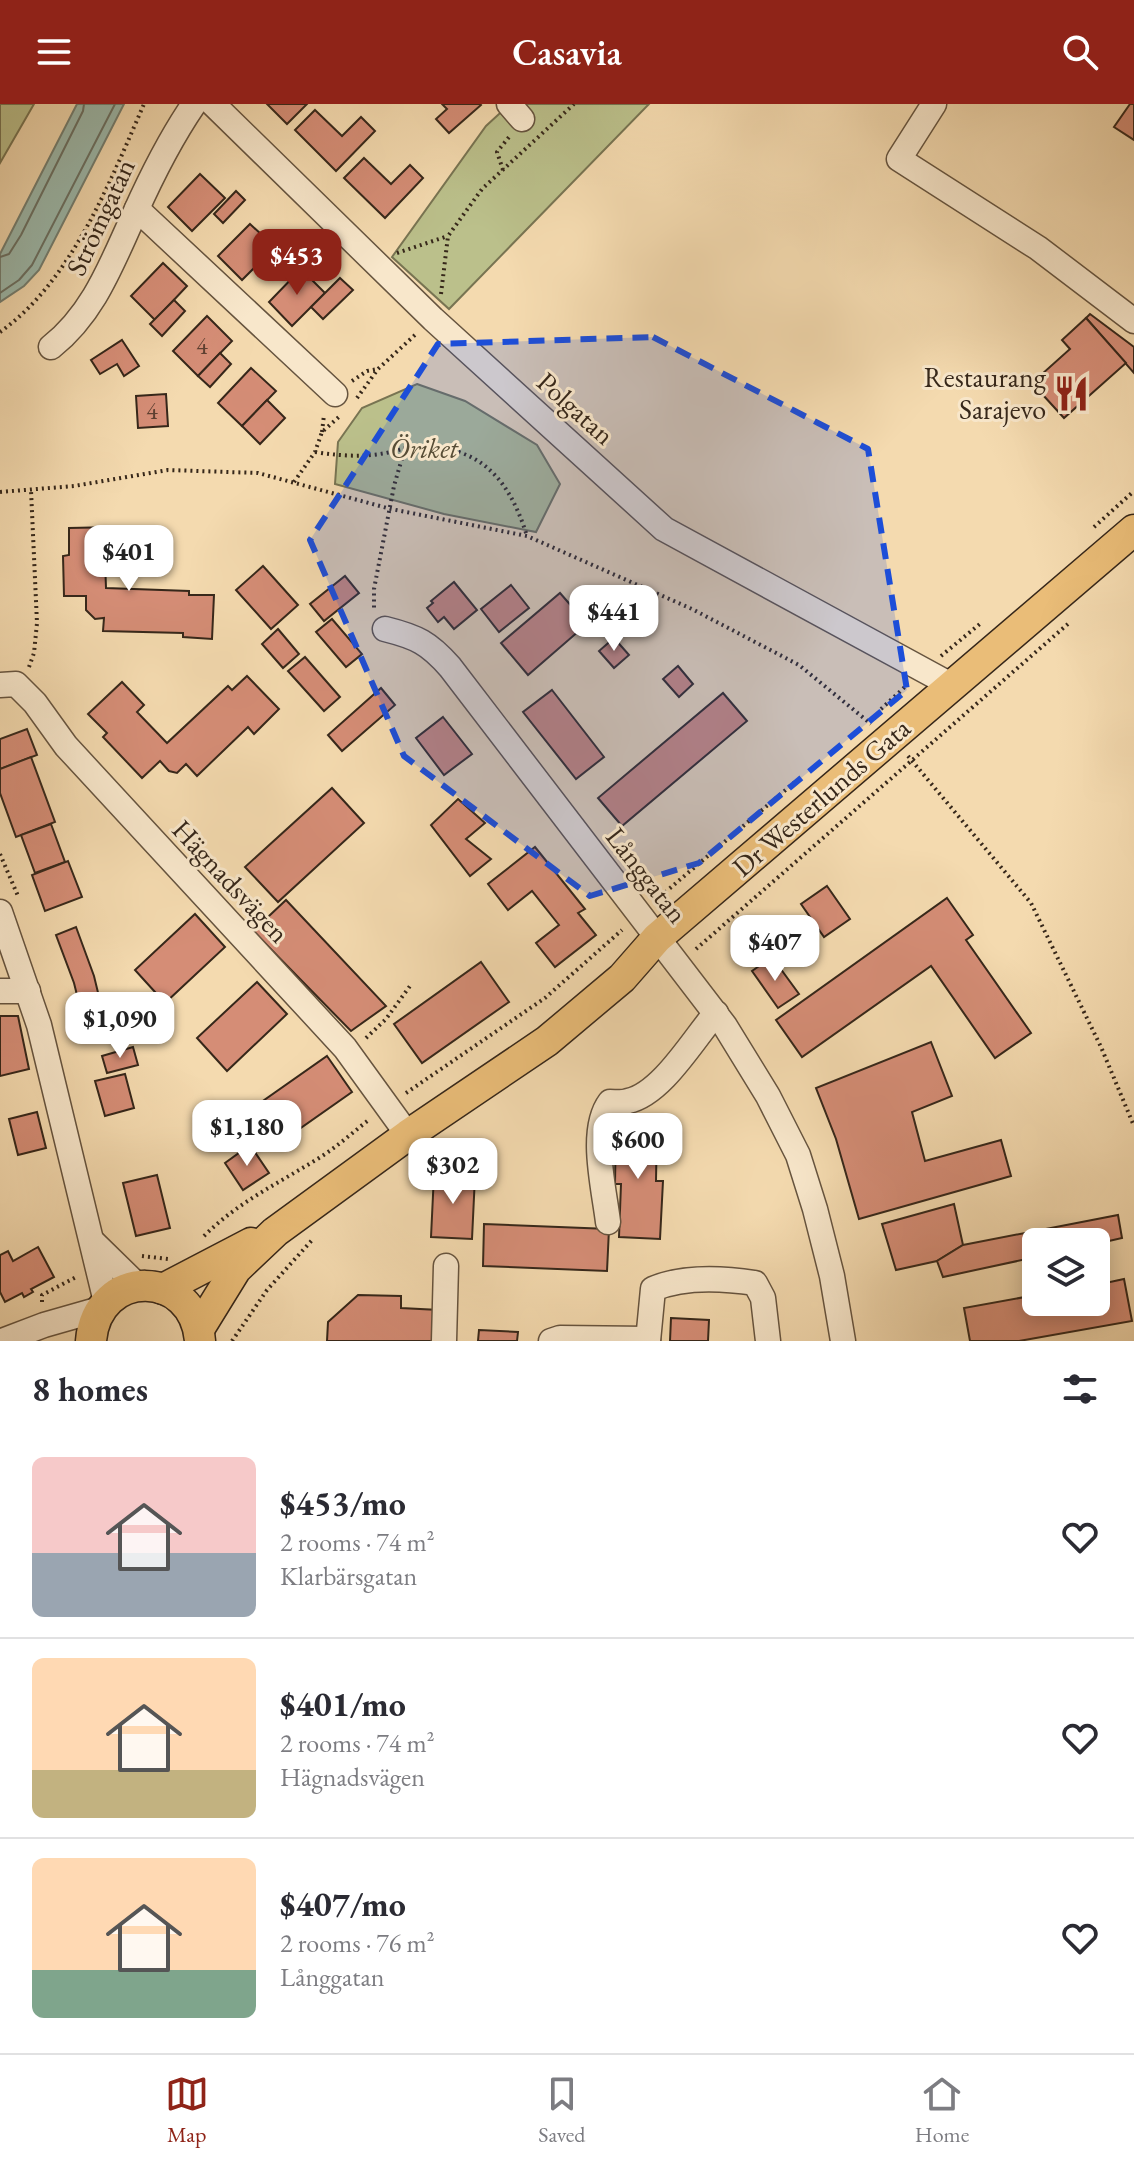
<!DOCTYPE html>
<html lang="en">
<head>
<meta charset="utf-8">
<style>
	body { margin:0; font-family:"EB Garamond",serif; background:#f7f7f7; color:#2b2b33; height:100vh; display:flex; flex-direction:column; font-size:30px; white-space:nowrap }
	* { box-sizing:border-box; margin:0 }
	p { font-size:26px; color:#7c7c81 }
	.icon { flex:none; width:44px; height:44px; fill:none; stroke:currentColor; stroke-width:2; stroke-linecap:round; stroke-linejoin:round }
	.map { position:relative; height:1237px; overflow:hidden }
	.sheet { display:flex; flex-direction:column; background:#fff; flex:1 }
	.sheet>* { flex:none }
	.fabs { position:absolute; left:1022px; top:1124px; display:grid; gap:16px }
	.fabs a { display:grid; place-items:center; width:88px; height:88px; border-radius:12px; background:#fff; box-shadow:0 4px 20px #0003; font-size:40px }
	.price { position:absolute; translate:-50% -68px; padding:0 18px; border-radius:16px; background:#fff; color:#222; font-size:26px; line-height:52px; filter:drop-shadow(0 2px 4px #0008) }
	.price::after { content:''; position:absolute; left:50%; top:48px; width:24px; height:18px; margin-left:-12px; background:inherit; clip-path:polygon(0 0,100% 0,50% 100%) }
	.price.selected { background:#8f2418; color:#fff }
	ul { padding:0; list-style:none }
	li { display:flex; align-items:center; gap:24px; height:200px; padding:0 32px }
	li+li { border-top:2px solid #e1e1e2 }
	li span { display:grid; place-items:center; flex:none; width:224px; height:160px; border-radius:12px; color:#555 }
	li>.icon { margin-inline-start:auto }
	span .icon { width:96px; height:96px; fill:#fffc; stroke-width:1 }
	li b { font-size:34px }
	h2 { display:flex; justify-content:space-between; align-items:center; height:96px; padding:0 32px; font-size:34px }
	header { display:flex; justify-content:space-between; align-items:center; height:104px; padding:0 32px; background:#8f2418; color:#fff; font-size:36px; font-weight:600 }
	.tab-bar { display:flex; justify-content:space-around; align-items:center; height:112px; border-top:2px solid #e1e1e2; background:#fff; font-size:22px; color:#7c7c81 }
	.tab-bar a { display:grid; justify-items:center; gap:4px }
	.tab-bar .selected { color:#8f2418 }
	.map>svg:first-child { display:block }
	.green { fill:#bbc08b; stroke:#787452; stroke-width:2 }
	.water { fill:#9cbaad; stroke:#737f72; stroke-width:2 }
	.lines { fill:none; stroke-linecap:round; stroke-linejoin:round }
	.shore { stroke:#697064; stroke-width:2 }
	.building { fill:#d58d76; stroke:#36271a; stroke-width:2 }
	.minor-casing { stroke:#66543f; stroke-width:27 }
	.major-casing { stroke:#36271a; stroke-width:33 }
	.path { stroke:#36271a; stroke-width:4; stroke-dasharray:2 4; stroke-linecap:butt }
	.minor { stroke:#f8e7cb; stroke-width:24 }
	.major { stroke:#eabd78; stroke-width:30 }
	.marked { fill:#1d4ed8; fill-opacity:0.2; stroke:#1d4ed8; stroke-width:6; stroke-dasharray:16 10; stroke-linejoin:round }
	.labels { text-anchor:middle; stroke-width:6; stroke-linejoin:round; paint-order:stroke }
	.number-label { font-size:24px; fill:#5e4031 }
	.street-label { font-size:28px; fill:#36271a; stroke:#f8e7cb }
	.poi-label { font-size:28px; fill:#36271a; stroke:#f8e7cb; text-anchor:end }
	.park-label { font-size:28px; font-style:italic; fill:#574d36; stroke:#f8e7cb }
</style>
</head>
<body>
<header><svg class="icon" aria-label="menu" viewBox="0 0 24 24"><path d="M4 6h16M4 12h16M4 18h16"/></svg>Casavia<svg class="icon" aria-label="search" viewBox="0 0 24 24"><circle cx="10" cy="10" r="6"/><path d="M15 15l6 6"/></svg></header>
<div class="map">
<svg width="1134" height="1237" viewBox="0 0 1134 1237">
	<rect width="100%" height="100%" fill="#f4daaf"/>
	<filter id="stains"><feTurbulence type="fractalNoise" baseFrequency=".0025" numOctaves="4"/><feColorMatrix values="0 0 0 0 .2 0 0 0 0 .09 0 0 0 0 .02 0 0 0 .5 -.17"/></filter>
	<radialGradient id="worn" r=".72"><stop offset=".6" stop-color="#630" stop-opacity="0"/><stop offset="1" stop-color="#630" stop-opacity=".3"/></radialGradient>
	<g class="green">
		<polygon points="0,0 34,0 0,59"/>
		<polygon points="510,0 649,0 449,205 392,153 486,22"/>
		<polygon points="417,280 465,297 537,341 560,380 536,428 444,410 335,380 338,338 362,304"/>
	</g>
	<polygon class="water" points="77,0 124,0 39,166 24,182 0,198 0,150"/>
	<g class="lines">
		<g class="shore">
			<polyline points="0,153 9,150 21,131 83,7 84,0"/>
			<polyline points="0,189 19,176 32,161 115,0"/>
		</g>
	</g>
	<g class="building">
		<polygon points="267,0 307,0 287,20"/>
		<polygon points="442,0 480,0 481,1 449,29 436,15 447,5"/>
		<polygon points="1130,0 1134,0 1134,36 1114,23"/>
		<polygon points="315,6 342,32 361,13 375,27 336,67 295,26"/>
		<polygon points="364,54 391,80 410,61 423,74 385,114 344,74"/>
		<polygon points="200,70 225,94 192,127 168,103"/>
		<polygon points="236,87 245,96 223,119 214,110"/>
		<polygon points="250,120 275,143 242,176 218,152"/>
		<polygon points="286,134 296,143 272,167 263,158"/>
		<polygon points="163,159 187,182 155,216 131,192"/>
		<polygon points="301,165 325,189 292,222 269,198"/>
		<polygon points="340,174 353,186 323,215 311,203"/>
		<polygon points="174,196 185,207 162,232 150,220"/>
		<polygon points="1090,210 1134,243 1134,269 1086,214"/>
		<polygon points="207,212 232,237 198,272 173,247"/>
		<polygon points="1086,214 1126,259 1064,314 1032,279 1070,245 1062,236"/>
		<polygon points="122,236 139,262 124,272 117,260 100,270 91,256"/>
		<polygon points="220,249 231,260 210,283 198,272"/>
		<polygon points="251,264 276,287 242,322 218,299"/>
		<polygon points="166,290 168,322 138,324 136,292"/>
		<polygon points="267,296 285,314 260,340 242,322"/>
		<polygon points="115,423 115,456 105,456 106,484 189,487 189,491 214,491 212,535 183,533 183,529 103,527 104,514 95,515 86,506 86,492 64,492 63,452 69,451 69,424"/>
		<polygon points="263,462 298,501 271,525 236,486"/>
		<polygon points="345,472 359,489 324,517 310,500"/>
		<polygon points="454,478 477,506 454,525 444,513 438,518 427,504 433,499 431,497"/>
		<polygon points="511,481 529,504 499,528 481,505"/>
		<polygon points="560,489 587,520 528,571 501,539"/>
		<polygon points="332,515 362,550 346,563 316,528"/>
		<polygon points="278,525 299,550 283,564 262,540"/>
		<polygon points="614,534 629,551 614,564 599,547"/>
		<polygon points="305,553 340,593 324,607 288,567"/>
		<polygon points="678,562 693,580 679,593 663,575"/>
		<polygon points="247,572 279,605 254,630 248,623 197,672 186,660 177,669 169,667 160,657 142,674 103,633 107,629 88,610 122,578 144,601 137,608 167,639 228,582 232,586"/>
		<polygon points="381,584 395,601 342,647 328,631"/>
		<polygon points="552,586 604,653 576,675 523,608"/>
		<polygon points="723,589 747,617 622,722 598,694"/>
		<polygon points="443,613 472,650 444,671 416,634"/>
		<polygon points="27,625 37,651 0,665 0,635"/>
		<polygon points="31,653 55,718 16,733 0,689 0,665"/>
		<polygon points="332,684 364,719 278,798 245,763"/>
		<polygon points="458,695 485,719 466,735 491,755 470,772 431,721"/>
		<polygon points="51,720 65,758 35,769 21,731"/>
		<polygon points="535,743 585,805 578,809 596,831 555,863 536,839 559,821 532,787 508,806 488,780"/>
		<polygon points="68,757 82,793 45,807 32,771"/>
		<polygon points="827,782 850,815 824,833 801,800"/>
		<polygon points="947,794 973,831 966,836 1031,929 995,954 931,862 802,953 776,916"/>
		<polygon points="286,796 386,902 351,927 253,827"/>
		<polygon points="195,810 225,843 165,899 135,866"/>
		<polygon points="76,823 94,872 108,930 88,935 74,879 56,831"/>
		<polygon points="772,853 799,890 778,904 752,867"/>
		<polygon points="481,858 509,898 422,959 394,920"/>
		<polygon points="257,878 287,910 227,967 197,934"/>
		<polygon points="0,912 18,912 29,965 0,972"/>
		<polygon points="931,938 952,992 912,1008 925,1057 1001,1036 1011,1072 859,1115 836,1035 816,984"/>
		<polygon points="133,943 138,961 107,969 102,952"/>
		<polygon points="327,952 352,988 285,1035 260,999"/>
		<polygon points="125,970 134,1004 105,1012 95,977"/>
		<polygon points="37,1008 46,1044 18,1051 9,1015"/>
		<polygon points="616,1019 657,1020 656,1077 663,1077 660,1135 619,1133 621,1080 615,1080"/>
		<polygon points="250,1041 269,1069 243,1086 225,1059"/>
		<polygon points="434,1070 475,1072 472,1135 431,1133"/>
		<polygon points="157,1071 170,1124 136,1132 123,1079"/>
		<polygon points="954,1100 963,1141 937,1157 896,1166 882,1120"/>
		<polygon points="1118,1111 1122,1134 1096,1140 1036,1138 1036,1153 943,1173 937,1157 963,1141"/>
		<polygon points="484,1120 609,1125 607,1167 483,1162"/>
		<polygon points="38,1143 54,1173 31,1185 33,1188 24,1193 22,1189 5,1198 0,1188 0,1151 8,1147 13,1157"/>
		<polygon points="1124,1175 1132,1217 1019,1237 970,1237 964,1204 1036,1191 1036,1198 1096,1198 1096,1181"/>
		<polygon points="358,1191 401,1192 401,1204 439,1206 438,1237 327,1237 328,1218"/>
		<polygon points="671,1214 709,1216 708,1237 670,1237"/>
		<polygon points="479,1226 518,1228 517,1237 478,1237"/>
	</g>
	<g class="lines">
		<defs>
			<g id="minor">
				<polyline points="213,0 433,215 664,425 951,581"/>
				<polyline points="509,0 522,15"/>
				<polyline points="934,0 899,55 1038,144 1134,217"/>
				<polyline points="137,105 335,290"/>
				<path d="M 51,243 C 95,208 112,158 135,109 C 152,71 170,35 194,0"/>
				<path d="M 385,525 C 417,533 429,539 450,563 L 725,922 L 768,992 L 798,1051 L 815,1105 L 832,1172 L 843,1237"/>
				<polyline points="0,581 16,580 35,599 66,642 345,944 408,1031"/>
				<polyline points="0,808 39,921 106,1198"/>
				<polyline points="0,887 28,887"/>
				<path d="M 608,1118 C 604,1084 589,1026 610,998 C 616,998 623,999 628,997 C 662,990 694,934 716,909"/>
				<polyline points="93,1138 138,1182"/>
				<polyline points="2,1237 44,1221 100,1205"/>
				<polyline points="444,1237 446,1162"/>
				<polyline points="551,1237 560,1234 648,1235"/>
				<path d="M 648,1237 L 653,1185 C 683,1172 722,1174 755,1179 L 763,1194 L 768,1237"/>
			</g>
			<g id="major">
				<polyline points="163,1185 251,1139"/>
				<polyline points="199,1225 236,1165 275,1128 408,1031 547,937 622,874 657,834 1134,426"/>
				<path d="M 91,1237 C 97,1163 194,1164 200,1237"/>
			</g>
		</defs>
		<use href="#minor" class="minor-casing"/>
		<use href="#major" class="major-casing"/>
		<g class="path">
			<polyline points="503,66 497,48 509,33"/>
			<polyline points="85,128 103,123"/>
			<polyline points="397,149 448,132"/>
			<polyline points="441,190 448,132 482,85 574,0"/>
			<path d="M 0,228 C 71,178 110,78 144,0"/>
			<polyline points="352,277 367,267 378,265"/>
			<polyline points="357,294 378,265 416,230"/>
			<polyline points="322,328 324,311"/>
			<path d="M 405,344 C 474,337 507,368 527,432"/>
			<path d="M 315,348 C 347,353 375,354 405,344 L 394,382 L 374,485 L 374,506"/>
			<polyline points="294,378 315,348 322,328 340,312"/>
			<polyline points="0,388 74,382 168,366 258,369 391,405 527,432 692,505 799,561 871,620"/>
			<polyline points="1094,423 1134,387"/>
			<polyline points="941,552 981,519"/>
			<polyline points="29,563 34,549 37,519 31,386"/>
			<polyline points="881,605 907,581"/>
			<polyline points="908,652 1031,799 1101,943 1134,1022"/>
			<polyline points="0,750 18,792"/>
			<polyline points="656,796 795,678"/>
			<polyline points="696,845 1069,519"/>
			<polyline points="366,934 386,915 410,882"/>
			<polyline points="406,989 545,894 622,826"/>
			<path d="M 204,1132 C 238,1098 279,1079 319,1054 C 337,1043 353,1028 370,1015"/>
			<polyline points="142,1152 168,1155"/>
			<polyline points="42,1198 42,1191 78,1172"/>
			<polyline points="232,1237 267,1186 313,1135"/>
		</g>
		<use href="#minor" class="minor"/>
		<use href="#major" class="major"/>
	</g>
	<path class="marked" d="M 653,233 L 868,345 L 907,586 L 699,759 L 590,792 L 404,652 L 310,436 L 438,240 Z"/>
	<defs>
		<symbol id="restaurant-bare" viewBox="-9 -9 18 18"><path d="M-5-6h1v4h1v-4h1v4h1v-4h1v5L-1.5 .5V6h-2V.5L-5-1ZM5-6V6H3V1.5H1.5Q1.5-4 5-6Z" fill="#8f2418" stroke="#f8e7cb" stroke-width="2.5" paint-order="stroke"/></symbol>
	</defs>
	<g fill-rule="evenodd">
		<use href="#restaurant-bare" x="1046" y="264" width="51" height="51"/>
	</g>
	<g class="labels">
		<g class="number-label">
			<text x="202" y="250">4</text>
			<text x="152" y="315">4</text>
		</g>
		<g class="street-label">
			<text transform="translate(100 113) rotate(-65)" y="10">Strömgatan</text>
			<text transform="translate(576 304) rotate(42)" y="10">Polgatan</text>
			<text transform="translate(821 693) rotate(-41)" y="10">Dr Westerlunds Gata</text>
			<text transform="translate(647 771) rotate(52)" y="10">Långgatan</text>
			<text transform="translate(231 777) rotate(47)" y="10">Hägnadsvägen</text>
		</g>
		<g class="poi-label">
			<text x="1046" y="283">Restaurang<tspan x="1046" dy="32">Sarajevo</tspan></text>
		</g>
		<g class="park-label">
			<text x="424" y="354">Öriket</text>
		</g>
	</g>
	<rect width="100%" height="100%" filter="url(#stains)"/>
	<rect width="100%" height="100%" fill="url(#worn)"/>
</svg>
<div class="fabs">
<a><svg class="icon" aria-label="layers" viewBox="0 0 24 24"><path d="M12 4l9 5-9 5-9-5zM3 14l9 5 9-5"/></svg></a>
</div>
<b class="price selected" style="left:297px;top:193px">$453</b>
<b class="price" style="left:129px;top:489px">$401</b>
<b class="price" style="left:614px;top:549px">$441</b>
<b class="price" style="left:775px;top:879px">$407</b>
<b class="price" style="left:120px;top:956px">$1,090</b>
<b class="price" style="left:247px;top:1064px">$1,180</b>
<b class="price" style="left:638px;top:1077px">$600</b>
<b class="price" style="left:453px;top:1102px">$302</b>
</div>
<section class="sheet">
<h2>8 homes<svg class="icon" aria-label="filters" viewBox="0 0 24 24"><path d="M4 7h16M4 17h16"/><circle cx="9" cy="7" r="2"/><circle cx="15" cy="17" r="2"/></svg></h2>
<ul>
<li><span style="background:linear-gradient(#f6c9c9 60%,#9aa5b1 0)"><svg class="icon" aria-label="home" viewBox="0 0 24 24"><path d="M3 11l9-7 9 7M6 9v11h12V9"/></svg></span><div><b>$453/mo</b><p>2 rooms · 74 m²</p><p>Klarbärsgatan</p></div><svg class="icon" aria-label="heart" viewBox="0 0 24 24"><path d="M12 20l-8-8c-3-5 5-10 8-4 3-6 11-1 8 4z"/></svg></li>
<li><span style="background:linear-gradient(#ffd9b3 70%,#c2b280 0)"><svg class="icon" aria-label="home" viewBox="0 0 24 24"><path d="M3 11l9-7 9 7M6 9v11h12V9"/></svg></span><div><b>$401/mo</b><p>2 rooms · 74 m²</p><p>Hägnadsvägen</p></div><svg class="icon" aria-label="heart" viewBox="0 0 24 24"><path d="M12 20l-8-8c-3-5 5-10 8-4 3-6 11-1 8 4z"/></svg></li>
<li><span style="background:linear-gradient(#ffd9b3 70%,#7fa58c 0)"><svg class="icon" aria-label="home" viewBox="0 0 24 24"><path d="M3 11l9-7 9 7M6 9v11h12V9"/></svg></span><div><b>$407/mo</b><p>2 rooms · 76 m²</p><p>Långgatan</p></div><svg class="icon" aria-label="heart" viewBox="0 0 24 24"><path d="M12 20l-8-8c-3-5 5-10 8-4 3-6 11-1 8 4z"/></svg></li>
</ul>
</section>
<nav class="tab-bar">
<a class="selected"><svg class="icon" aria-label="map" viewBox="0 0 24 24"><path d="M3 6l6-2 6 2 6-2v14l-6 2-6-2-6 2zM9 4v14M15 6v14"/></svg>Map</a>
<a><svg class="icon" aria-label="saved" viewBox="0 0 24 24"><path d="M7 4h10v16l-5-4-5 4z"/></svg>Saved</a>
<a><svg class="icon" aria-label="home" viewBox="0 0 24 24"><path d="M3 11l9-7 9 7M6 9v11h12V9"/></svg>Home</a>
</nav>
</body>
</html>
